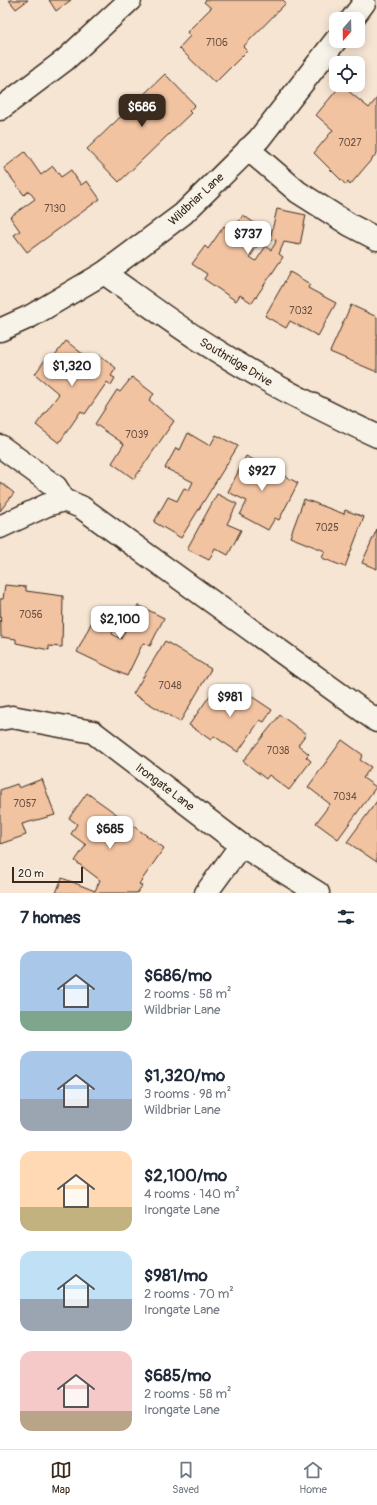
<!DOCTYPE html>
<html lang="en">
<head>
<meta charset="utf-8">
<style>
	body { margin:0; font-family:Pangolin,sans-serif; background:#f2f2f3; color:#1f2937; height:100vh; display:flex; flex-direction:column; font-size:15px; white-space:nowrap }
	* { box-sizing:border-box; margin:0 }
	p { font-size:13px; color:#747a83 }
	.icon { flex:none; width:22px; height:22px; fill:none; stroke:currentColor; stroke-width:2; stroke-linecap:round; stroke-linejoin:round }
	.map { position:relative; height:893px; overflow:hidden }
	.panel { display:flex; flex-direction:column; background:#fff; flex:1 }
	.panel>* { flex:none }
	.needle { width:26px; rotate:200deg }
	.tools { position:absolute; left:329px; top:12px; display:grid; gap:8px }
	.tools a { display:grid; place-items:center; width:36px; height:36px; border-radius:8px; background:#fff; box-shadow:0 2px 10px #0003; font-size:20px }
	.scale { position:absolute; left:12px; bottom:10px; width:71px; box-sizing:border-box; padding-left:4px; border:2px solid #3b2a1e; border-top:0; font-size:11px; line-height:14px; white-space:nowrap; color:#3b2a1e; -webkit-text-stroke:3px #f7f3e8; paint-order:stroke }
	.price { position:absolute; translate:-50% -34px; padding:0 9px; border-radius:8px; background:#fff; color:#222; font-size:13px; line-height:26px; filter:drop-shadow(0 1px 2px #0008) }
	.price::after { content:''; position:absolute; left:50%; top:24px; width:12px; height:9px; margin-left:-6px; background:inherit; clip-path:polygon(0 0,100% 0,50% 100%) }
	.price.on { background:#3b2a1e; color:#fff }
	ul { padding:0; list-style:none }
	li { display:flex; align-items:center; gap:12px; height:100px; padding:0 20px }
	li span { display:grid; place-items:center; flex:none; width:112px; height:80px; border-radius:12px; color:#555 }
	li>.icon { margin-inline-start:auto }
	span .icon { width:48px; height:48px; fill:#fffc; stroke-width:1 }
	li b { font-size:17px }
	h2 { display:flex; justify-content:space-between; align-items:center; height:48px; padding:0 20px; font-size:17px }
	.tabs { display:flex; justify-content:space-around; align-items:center; height:56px; border-top:1px solid #e0e1e3; background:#fff; font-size:11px; color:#747a83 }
	.tabs a { display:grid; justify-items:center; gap:2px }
	.tabs .on { color:#3b2a1e }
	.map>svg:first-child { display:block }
	.building { fill:#f2c3a1; stroke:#3b2a1e }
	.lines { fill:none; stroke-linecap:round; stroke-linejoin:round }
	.minor-casing { stroke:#3b2a1e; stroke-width:25 }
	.minor { stroke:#f7f3e8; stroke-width:22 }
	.labels { text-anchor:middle; stroke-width:3; stroke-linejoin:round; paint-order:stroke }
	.number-label { font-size:10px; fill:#69503f }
	.street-label { font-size:12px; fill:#3b2a1e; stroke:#f7f3e8 }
</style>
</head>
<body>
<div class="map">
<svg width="377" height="893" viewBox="0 0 377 893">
	<rect width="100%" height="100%" fill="#f6e5d3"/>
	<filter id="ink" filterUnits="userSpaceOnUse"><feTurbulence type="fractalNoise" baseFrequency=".025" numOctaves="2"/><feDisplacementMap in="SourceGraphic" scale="8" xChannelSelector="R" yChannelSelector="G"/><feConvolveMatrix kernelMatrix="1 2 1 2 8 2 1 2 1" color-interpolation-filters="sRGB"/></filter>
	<g filter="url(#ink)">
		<g class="building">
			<polygon points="9,0 28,0 16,9"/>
			<polygon points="49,0 71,0 56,11"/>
			<polygon points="206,0 283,0 286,3 243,47 247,51 215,83 179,48 190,36 187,32 211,8 204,2"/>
			<polygon points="165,74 195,105 189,111 191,113 119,182 87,149"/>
			<polygon points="341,85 369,108 377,98 377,153 350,185 348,182 346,185 314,153 333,130 316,115"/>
			<polygon points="25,152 41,175 53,166 61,177 71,170 81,185 87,181 100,199 27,252 14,235 20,231 10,217 35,199 29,191 24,195 4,168"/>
			<polygon points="277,209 306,215 300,245 284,242 279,254 283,257 252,303 240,295 236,301 204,279 207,274 192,264 205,246 208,249 224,226 233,231 243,215 264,230 254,245 257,246 250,257 256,261 266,246 271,250 275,244 276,240 270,239"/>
			<polygon points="290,272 310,284 308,288 336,303 318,336 290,321 286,328 265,316"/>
			<polygon points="351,305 377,317 377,372 330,352"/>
			<polygon points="66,341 93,362 100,355 116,368 111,376 115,378 111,385 107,382 85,414 81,411 59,443 36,425 59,394 35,374 47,357 51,360"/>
			<polygon points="132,377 154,394 149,400 174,421 134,479 112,463 124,444 95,424 117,390 120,392"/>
			<polygon points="188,433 210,446 216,435 238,446 181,538 154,522 168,497 177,501 184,488 189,490 193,482 165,468 176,448 180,450"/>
			<polygon points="246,456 298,483 279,520 275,518 268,530 240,515 247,501 228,492"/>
			<polygon points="0,482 14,493 0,511"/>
			<polygon points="217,494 237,504 227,524 241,530 228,555 215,548 209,560 187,549"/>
			<polygon points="304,499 344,514 345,510 364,517 345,567 322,558 325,551 290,537"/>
			<polygon points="377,529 377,569 362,563"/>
			<polygon points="5,585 26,587 26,591 63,596 62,647 49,646 49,650 16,643 16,639 1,637 0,599 3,599"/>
			<polygon points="138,605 164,618 150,646 143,643 127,676 77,652 96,613 117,623 112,634 121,639"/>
			<polygon points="165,641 211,669 180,722 133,694"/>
			<polygon points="216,687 238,702 245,692 272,710 264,722 260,720 238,752 214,736 211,740 189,725"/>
			<polygon points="280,715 306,734 298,745 309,754 306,757 311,761 289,790 269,775 266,779 243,761"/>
			<polygon points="342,740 363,755 360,760 371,767 363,778 376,787 338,839 316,823 330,804 308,787"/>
			<polygon points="42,779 55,815 22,824 26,835 0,844 0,790 17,784 19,788"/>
			<polygon points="87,793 164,848 139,884 142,886 137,893 56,893 62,878 95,891 100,880 75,861 86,845 71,834 77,824 69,818"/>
			<polygon points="377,801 377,862 347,842"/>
		</g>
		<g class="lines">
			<defs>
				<g id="minor">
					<polyline points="352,19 364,3"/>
					<polyline points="0,109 65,60 130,0"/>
					<polyline points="248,149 298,192 350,225 377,239"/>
					<path d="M 104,273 C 141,299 176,326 214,349 C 266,382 321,410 377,436"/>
					<polyline points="0,330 31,316 104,273 183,214 259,139 336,40"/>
					<polyline points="0,446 56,487 64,500"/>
					<polyline points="0,527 47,505 64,500 81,507 377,721"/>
					<polyline points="0,719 12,717 93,732 241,845 318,893"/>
					<polyline points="206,893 241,845"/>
				</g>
			</defs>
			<use href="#minor" class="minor-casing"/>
			<use href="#minor" class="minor"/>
		</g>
	</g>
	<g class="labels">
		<g class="number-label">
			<text x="217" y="46">7106</text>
			<text x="350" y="146">7027</text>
			<text x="55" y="212">7130</text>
			<text x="301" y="314">7032</text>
			<text x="137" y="438">7039</text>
			<text x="327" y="531">7025</text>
			<text x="31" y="618">7056</text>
			<text x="170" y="689">7048</text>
			<text x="278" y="754">7038</text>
			<text x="345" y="800">7034</text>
			<text x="25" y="807">7057</text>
		</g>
		<g class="street-label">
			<text transform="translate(196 199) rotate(-43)" y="4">Wildbriar Lane</text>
			<text transform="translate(236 362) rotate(31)" y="4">Southridge Drive</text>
			<text transform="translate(165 787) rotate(37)" y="4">Irongate Lane</text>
		</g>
	</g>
</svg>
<div class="tools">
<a><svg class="needle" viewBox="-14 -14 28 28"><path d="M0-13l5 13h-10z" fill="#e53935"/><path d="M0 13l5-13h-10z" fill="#747a83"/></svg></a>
<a><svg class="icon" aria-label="locate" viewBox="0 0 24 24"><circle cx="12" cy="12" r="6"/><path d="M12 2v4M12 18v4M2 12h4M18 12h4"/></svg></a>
</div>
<div class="scale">20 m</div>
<b class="price on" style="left:142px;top:128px">$686</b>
<b class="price" style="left:248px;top:255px">$737</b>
<b class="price" style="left:72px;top:387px">$1,320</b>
<b class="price" style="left:262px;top:492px">$927</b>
<b class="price" style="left:120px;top:640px">$2,100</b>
<b class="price" style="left:230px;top:718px">$981</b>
<b class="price" style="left:110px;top:850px">$685</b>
</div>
<section class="panel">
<h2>7 homes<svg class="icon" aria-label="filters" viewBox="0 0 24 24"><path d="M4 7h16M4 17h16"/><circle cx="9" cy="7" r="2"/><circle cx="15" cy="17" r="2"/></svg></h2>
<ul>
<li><span style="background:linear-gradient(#a9c7e8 75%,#7fa58c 0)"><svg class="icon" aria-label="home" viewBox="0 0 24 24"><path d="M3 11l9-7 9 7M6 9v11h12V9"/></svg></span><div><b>$686/mo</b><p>2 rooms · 58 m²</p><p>Wildbriar Lane</p></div></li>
<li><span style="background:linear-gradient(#a9c7e8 60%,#9aa5b1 0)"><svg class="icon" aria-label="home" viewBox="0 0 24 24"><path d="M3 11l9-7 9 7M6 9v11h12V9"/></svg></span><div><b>$1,320/mo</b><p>3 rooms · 98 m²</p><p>Wildbriar Lane</p></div></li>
<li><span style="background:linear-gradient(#ffd9b3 70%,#c2b280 0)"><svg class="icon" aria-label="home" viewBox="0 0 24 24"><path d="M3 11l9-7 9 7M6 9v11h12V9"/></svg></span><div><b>$2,100/mo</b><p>4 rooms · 140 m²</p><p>Irongate Lane</p></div></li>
<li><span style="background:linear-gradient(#bfe0f5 60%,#9aa5b1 0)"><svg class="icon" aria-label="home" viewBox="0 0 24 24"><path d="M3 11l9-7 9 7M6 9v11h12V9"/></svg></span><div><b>$981/mo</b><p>2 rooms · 70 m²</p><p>Irongate Lane</p></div></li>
<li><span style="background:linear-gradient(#f6c9c9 75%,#b9a48a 0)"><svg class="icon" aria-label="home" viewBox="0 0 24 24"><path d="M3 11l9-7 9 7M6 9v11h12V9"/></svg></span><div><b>$685/mo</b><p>2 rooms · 58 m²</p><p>Irongate Lane</p></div></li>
</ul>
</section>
<nav class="tabs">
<a class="on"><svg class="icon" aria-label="map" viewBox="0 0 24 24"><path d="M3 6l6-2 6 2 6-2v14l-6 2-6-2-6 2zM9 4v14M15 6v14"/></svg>Map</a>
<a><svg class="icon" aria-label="saved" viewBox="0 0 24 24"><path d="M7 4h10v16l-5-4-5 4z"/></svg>Saved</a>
<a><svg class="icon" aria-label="home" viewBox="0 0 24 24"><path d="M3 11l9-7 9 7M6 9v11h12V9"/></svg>Home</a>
</nav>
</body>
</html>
